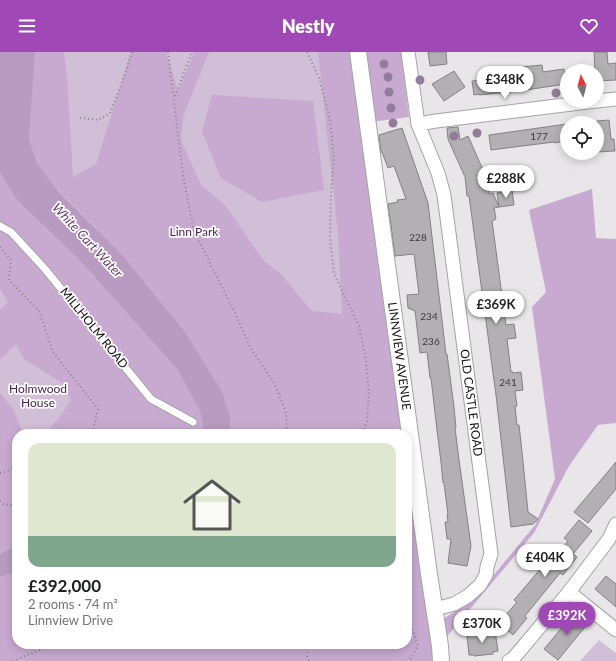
<!DOCTYPE html>
<html lang="en">
<head>
<meta charset="utf-8">
<style>
	body { margin:0; font-family:Lato,sans-serif; background:#f6f6f6; color:#202124; height:100vh; display:flex; flex-direction:column; font-size:15px; white-space:nowrap }
	* { box-sizing:border-box; margin:0 }
	p { font-size:13px; color:#757577 }
	.icon { flex:none; width:22px; height:22px; fill:none; stroke:currentColor; stroke-width:2; stroke-linecap:round; stroke-linejoin:round }
	.map { position:relative; flex:1; overflow:hidden }
	.details { position:absolute; left:12px; top:377px; width:400px; height:220px; display:flex; flex-direction:column; background:#fff; border-radius:16px; box-shadow:0 2px 10px #0003 }
	.details>* { flex:none }
	.needle { width:26px; rotate:354deg }
	.fabs { position:absolute; left:560px; top:12px; display:grid; gap:8px }
	.fabs a { display:grid; place-items:center; width:44px; height:44px; border-radius:50%; background:#fff; box-shadow:0 2px 10px #0003; font-size:20px }
	.price { position:absolute; translate:-50% -34px; padding:0 9px; border-radius:14px; background:#fff; color:#222; font-size:13px; line-height:26px; filter:drop-shadow(0 1px 2px #0008) }
	.price::after { content:''; position:absolute; left:50%; top:24px; width:12px; height:9px; margin-left:-6px; background:inherit; clip-path:polygon(0 0,100% 0,50% 100%) }
	.price.selected { background:#9f48b6; color:#fff }
	ul { padding:0; list-style:none }
	li { display:grid; align-content:center; gap:8px; height:212px; padding:0 16px }
	li+li { border-top:1px solid #e0e0e0 }
	li span { display:grid; place-items:center; height:124px; border-radius:12px; color:#555 }
	li>.icon { margin-inline-start:auto }
	span .icon { width:72px; height:72px; fill:#fffc; stroke-width:1 }
	li b { font-size:17px }
	header { display:flex; justify-content:space-between; align-items:center; height:52px; padding:0 16px; background:#9f48b6; color:#fff; font-size:18px; font-weight:800 }
	.map>svg:first-child { display:block }
	.green { fill:#d1bed7 }
	.forest { fill:#c8aad1 }
	.water { fill:#b99bc1 }
	.building { fill:#b3b0b4; stroke:#848185 }
	.lines { fill:none; stroke-linecap:round; stroke-linejoin:round }
	.service-casing { stroke:#a6a3a7; stroke-width:9 }
	.minor-casing { stroke:#a6a3a7; stroke-width:15 }
	.tertiary-casing { stroke:#a6a3a7; stroke-width:18 }
	.path { stroke:#878588; stroke-width:2; stroke-dasharray:1 3; stroke-linecap:butt }
	.service { stroke:#fff; stroke-width:7 }
	.minor { stroke:#fff; stroke-width:13 }
	.tertiary { stroke:#fff; stroke-width:16 }
	.tree { fill:#937c99 }
	.labels { text-anchor:middle; stroke-width:3.5; stroke-linejoin:round; paint-order:stroke }
	.number-label { font-size:10px; fill:#3b3a3b }
	.park-label { font-size:12px; fill:#4c2557; stroke:#fff }
	.street-label { font-size:12px; fill:#131213; stroke:#fff }
	.water-label { font-size:13px; font-style:italic; fill:#663e71; stroke:#fff }
</style>
</head>
<body>
<header><svg class="icon" aria-label="menu" viewBox="0 0 24 24"><path d="M4 6h16M4 12h16M4 18h16"/></svg>Nestly<svg class="icon" aria-label="heart" viewBox="0 0 24 24"><path d="M12 20l-8-8c-3-5 5-10 8-4 3-6 11-1 8 4z"/></svg></header>
<div class="map">
<svg width="616" height="609" viewBox="0 0 616 609">
	<rect width="100%" height="100%" fill="#e9e6ea"/>
	<g class="green">
		<polygon points="0,0 352,0 402,382 17,382 17,592 407,592 407,418 434,609 0,609"/>
		<polygon points="599,588 616,601 616,609 580,609"/>
	</g>
	<g class="forest">
		<polygon points="35,0 64,0 67,25 73,125 96,112 131,0 166,0 178,39 194,0 209,0 183,65 181,88 201,133 225,153 264,209 281,222 299,244 312,259 342,262 338,181 318,0 352,0 402,382 230,382 230,364 97,177 58,138 37,111 29,87"/>
		<polygon points="362,0 401,0 409,65 371,70"/>
		<polygon points="212,43 313,49 324,138 262,150 221,126 202,80"/>
		<polygon points="0,120 17,148 70,199 78,206 178,318 200,359 205,382 44,382 46,381 62,362 71,348 62,331 24,307 16,292 0,308 0,258 8,250 0,237"/>
		<polygon points="592,137 596,186 616,187 616,371 598,373 569,414 534,481 444,588 440,569 474,547 535,473 555,427 532,255 546,240 529,158"/>
		<polygon points="0,341 13,357 23,382 17,382 17,494 0,502"/>
		<polygon points="407,418 434,609 0,609 0,525 16,520 17,520 17,592 407,592"/>
	</g>
	<g class="water">
		<polygon points="0,0 35,0 29,87 37,111 58,139 122,203 185,280 222,340 230,364 230,382 205,382 200,359 178,318 78,206 70,199 17,148 0,120"/>
		<polygon points="17,494 17,520 16,520 0,525 0,502"/>
	</g>
	<g class="building">
		<polygon points="428,0 446,0 447,12 430,14"/>
		<polygon points="594,0 607,0 608,12 616,11 616,28 597,29 597,19 595,19"/>
		<polygon points="542,13 543,20 564,17 566,32 519,39 479,43 479,42 474,43 472,29 521,23 520,15"/>
		<polygon points="454,19 465,35 444,49 432,32"/>
		<polygon points="609,68 611,87 614,87 615,99 597,100 597,69"/>
		<polygon points="567,72 567,89 554,91 554,90 491,98 489,83"/>
		<polygon points="458,75 460,88 468,84 488,129 489,142 493,141 499,155 494,156 496,167 492,169 506,273 514,272 516,286 507,287 511,320 512,319 513,321 521,320 523,338 515,339 517,354 515,354 517,373 519,373 522,400 528,460 538,467 533,472 511,475 496,343 469,144 467,144 465,125 448,87 447,76"/>
		<polygon points="402,76 428,151 446,302 447,302 454,355 456,376 455,376 459,408 471,494 467,514 448,511 451,487 447,487 445,470 448,470 447,463 448,463 444,431 443,431 441,410 437,378 431,326 430,326 427,300 420,301 415,259 408,256 407,243 419,242 414,202 395,204 388,152 398,150 397,148 406,147 394,114 388,116 382,100 381,100 379,83"/>
		<polygon points="512,138 514,153 499,155 497,141"/>
		<polygon points="616,410 616,437 588,471 574,460"/>
		<polygon points="579,468 592,479 573,502 577,505 563,523 560,521 525,564 527,566 513,583 499,571 517,550 514,548 525,535 543,514 545,516 568,489 564,486"/>
		<polygon points="606,524 616,532 616,555 595,537"/>
		<polygon points="576,559 589,570 558,608 544,597"/>
		<polygon points="495,579 498,599 493,600 493,602 474,604 474,603 469,603 467,583"/>
	</g>
	<g class="lines">
		<defs>
			<polyline id="service" points="0,174 11,180 45,217 151,347 193,370"/>
			<g id="minor">
				<path id="s1" d="M 408,0 L 418,72 L 438,121 L 444,143 L 491,502 L 487,515 L 486,523 L 480,533 L 468,544 L 454,552 L 435,557"/>
				<polyline points="597,49 616,47"/>
				<polyline points="418,72 436,69 596,49"/>
				<polyline points="569,540 616,578"/>
				<polyline points="509,609 512,608 569,540 609,487 616,472"/>
			</g>
			<g id="tertiary">
				<path id="s2" d="M 358,0 L 429,522 L 440,594 L 441,609"/>
			</g>
		</defs>
		<use href="#service" class="service-casing"/>
		<use href="#minor" class="minor-casing"/>
		<use href="#tertiary" class="tertiary-casing"/>
		<g class="path">
			<polyline points="168,0 183,124 194,179 233,257 250,295 275,332 286,361 287,382"/>
			<polyline points="307,0 319,26 330,67 334,105 331,140 330,186 334,222 359,274 366,308 369,340 367,369 362,382"/>
			<polyline points="175,44 192,0"/>
			<polyline points="80,66 98,68 110,61 123,28 132,0"/>
			<polyline points="0,195 11,208 9,228 39,259 53,300 98,357 92,382"/>
			<polyline points="0,421 17,416"/>
			<polyline points="0,449 3,452 17,454"/>
			<polyline points="407,562 418,594 409,609"/>
			<polyline points="308,592 307,604 309,609"/>
			<polyline points="13,609 54,592"/>
		</g>
		<use href="#service" class="service"/>
		<use href="#minor" class="minor"/>
		<use href="#tertiary" class="tertiary"/>
	</g>
	<g class="tree">
		<circle cx="384" cy="12" r="4.5"/>
		<circle cx="388" cy="25" r="4.5"/>
		<circle cx="420" cy="28" r="4.5"/>
		<circle cx="389" cy="40" r="4.5"/>
		<circle cx="556" cy="41" r="4.5"/>
		<circle cx="391" cy="56" r="4.5"/>
		<circle cx="393" cy="71" r="4.5"/>
		<circle cx="477" cy="81" r="4.5"/>
		<circle cx="454" cy="84" r="4.5"/>
	</g>
	<g class="labels">
		<g class="number-label">
			<text x="539" y="88">177</text>
			<text x="418" y="189">228</text>
			<text x="429" y="268">234</text>
			<text x="431" y="293">236</text>
			<text x="508" y="334">241</text>
		</g>
		<g class="park-label">
			<text x="194" y="184">Linn Park</text>
			<text x="38" y="341">Holmwood<tspan x="38" dy="14">House</tspan></text>
		</g>
		<g class="street-label">
			<text transform="translate(94 276) rotate(51)" y="4">MILLHOLM ROAD</text>
			<text dy="4" stroke="none"><textPath href="#s2" startOffset="307">LINNVIEW AVENUE</textPath></text>
			<text dy="4" stroke="none"><textPath href="#s1" startOffset="358">OLD CASTLE ROAD</textPath></text>
		</g>
		<g class="water-label">
			<text transform="translate(88 188) rotate(47)" y="5">White Cart Water</text>
		</g>
	</g>
</svg>
<div class="fabs">
<a><svg class="needle" viewBox="-14 -14 28 28"><path d="M0-13l5 13h-10z" fill="#e53935"/><path d="M0 13l5-13h-10z" fill="#757577"/></svg></a>
<a><svg class="icon" aria-label="locate" viewBox="0 0 24 24"><circle cx="12" cy="12" r="6"/><path d="M12 2v4M12 18v4M2 12h4M18 12h4"/></svg></a>
</div>
<b class="price" style="left:505px;top:48px">£348K</b>
<b class="price" style="left:506px;top:147px">£288K</b>
<b class="price" style="left:496px;top:273px">£369K</b>
<b class="price" style="left:545px;top:526px">£404K</b>
<b class="price selected" style="left:567px;top:584px">£392K</b>
<b class="price" style="left:482px;top:592px">£370K</b>
<section class="details">
<ul>
<li><span style="background:linear-gradient(#dfe7d0 75%,#7fa58c 0)"><svg class="icon" aria-label="home" viewBox="0 0 24 24"><path d="M3 11l9-7 9 7M6 9v11h12V9"/></svg></span><div><b>£392,000</b><p>2 rooms · 74 m²</p><p>Linnview Drive</p></div></li>
</ul>
</section>
</div>
</body>
</html>
